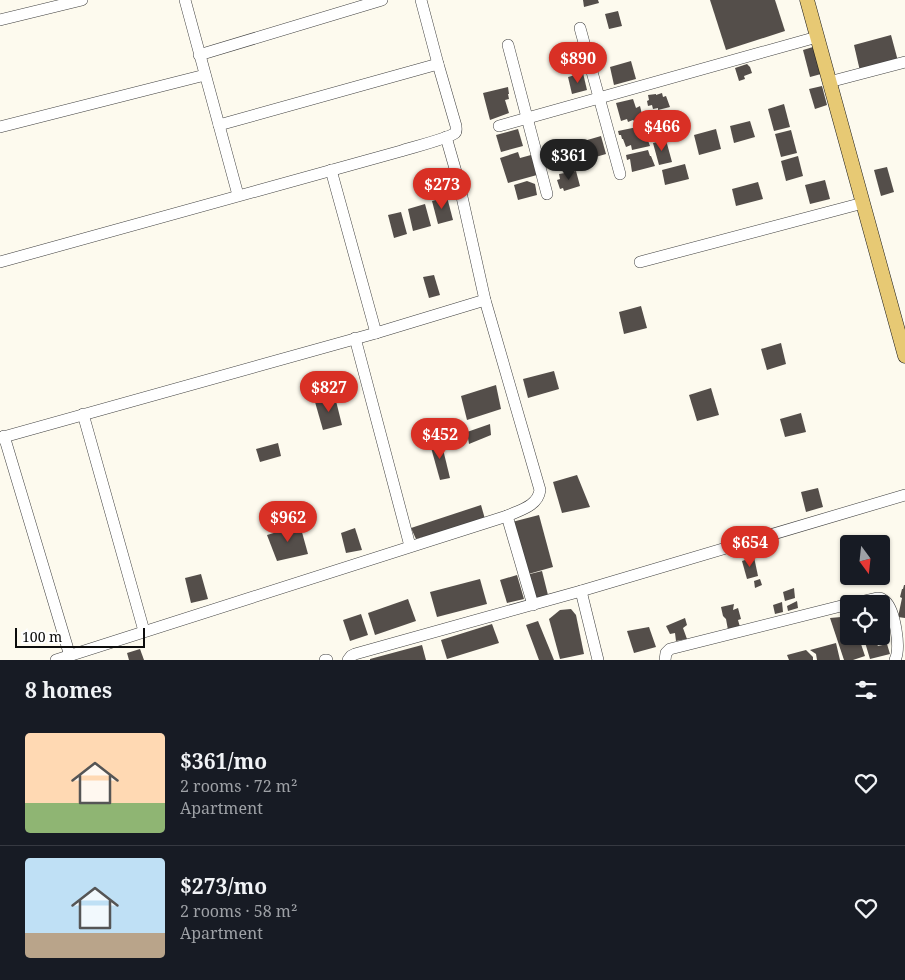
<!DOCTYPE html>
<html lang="en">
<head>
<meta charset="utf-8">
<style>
	body { margin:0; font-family:"Noto Serif",serif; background:#242831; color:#f1f3f6; height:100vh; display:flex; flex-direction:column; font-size:19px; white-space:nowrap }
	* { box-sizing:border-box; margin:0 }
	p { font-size:16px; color:#9ea1a6 }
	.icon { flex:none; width:28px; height:28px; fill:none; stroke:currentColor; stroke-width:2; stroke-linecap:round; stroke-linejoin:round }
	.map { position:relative; height:660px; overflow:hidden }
	.side { display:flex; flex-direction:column; background:#171b24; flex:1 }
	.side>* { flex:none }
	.needle { width:32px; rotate:165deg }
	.fabs { position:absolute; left:840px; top:535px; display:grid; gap:10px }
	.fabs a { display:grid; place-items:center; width:50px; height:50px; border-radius:5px; background:#171b24; box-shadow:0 1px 4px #0004; font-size:25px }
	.scale { position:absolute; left:15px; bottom:12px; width:130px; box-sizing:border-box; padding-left:5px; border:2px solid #0c0c0c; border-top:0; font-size:14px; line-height:18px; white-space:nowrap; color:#0c0c0c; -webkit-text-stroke:4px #fff; paint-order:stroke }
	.price { position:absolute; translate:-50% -42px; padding:0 11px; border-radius:18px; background:#d93025; color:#fff; font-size:16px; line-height:32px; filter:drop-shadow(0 1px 2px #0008) }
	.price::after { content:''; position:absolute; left:50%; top:30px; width:15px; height:11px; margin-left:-8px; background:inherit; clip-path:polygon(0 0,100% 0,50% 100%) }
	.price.selected { background:#222; color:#fff }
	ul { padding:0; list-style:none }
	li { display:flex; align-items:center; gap:15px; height:125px; padding:0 25px }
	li+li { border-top:1px solid #363941 }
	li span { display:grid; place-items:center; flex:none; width:140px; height:100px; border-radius:5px; color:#555 }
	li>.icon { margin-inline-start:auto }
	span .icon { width:60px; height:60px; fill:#fffc; stroke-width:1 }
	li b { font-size:21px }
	h2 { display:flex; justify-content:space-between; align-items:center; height:60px; padding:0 25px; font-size:21px }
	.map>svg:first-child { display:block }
	.building { fill:#544e4a }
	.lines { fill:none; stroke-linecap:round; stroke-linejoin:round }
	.minor-casing { stroke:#3f3f3f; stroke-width:12 }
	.major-casing { stroke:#1d1d1d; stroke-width:15 }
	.minor { stroke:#fff; stroke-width:11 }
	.major { stroke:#e7c974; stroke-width:14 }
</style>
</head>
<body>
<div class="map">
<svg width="905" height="660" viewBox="0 0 905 660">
	<rect width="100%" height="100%" fill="#fdfaee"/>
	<g class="building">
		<polygon points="583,0 598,0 599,3 584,7"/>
		<polygon points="710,0 775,0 785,31 726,50"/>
		<polygon points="618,11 622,26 609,29 605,14"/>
		<polygon points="891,35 898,61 860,71 854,45"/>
		<polygon points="813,47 821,74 810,77 803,50"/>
		<polygon points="631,61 636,79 614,85 610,67"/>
		<polygon points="747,64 750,67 752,73 744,76 745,79 739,81 735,68"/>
		<polygon points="583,73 587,90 572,94 568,77"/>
		<polygon points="822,86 827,105 815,109 809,89"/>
		<polygon points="508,87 509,94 508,94 509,99 505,100 509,113 490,120 483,93"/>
		<polygon points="662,93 663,97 666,96 670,107 658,110 658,108 653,109 652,105 648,106 647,101 649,100 648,95 656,94 656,95"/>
		<polygon points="633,99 636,108 640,106 643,118 636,120 636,121 634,121 633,120 628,122 627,119 621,121 616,103"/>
		<polygon points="784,104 790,127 774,131 768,109"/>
		<polygon points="750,121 755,137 734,143 730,126"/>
		<polygon points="642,126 643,132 645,132 650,146 632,150 631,145 626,147 623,139 622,139 621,135 619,135 618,131"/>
		<polygon points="518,129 523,146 501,152 496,135"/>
		<polygon points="716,129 721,149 699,155 694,135"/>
		<polygon points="791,130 797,153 781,157 775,134"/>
		<polygon points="601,136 606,154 582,161 577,143"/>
		<polygon points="666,140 672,162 659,165 653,143"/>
		<polygon points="566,143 572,164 552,170 547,155 557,152 555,148 560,146 559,145"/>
		<polygon points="648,150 650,156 651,156 655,166 632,172 630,159 627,160 626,155"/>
		<polygon points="518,152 520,158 531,155 537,175 508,183 500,158"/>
		<polygon points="798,156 803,176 786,181 781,161"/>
		<polygon points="685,164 689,179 665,185 662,170"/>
		<polygon points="887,167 894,192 881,196 874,170"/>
		<polygon points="576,171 580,186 564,191 563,188 560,189 557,180 560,179 559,174"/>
		<polygon points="825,180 830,199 810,204 805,185"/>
		<polygon points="527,181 535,184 537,195 518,200 514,185"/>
		<polygon points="758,182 763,199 736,206 732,189"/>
		<polygon points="447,197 453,220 438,224 432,201"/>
		<polygon points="425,204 431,226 413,231 408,209"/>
		<polygon points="401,212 407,234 394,238 388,215"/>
		<polygon points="434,275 440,295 429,298 423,277"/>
		<polygon points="641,306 647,328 624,334 619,312"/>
		<polygon points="781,343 786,364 767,370 761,349"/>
		<polygon points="554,371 559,389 528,398 523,379"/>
		<polygon points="496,385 501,409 467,420 461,396"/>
		<polygon points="711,388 719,415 697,421 689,395"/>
		<polygon points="335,397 342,425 323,430 315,402"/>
		<polygon points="801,413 806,432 785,437 780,419"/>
		<polygon points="490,424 491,435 469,444 467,432"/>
		<polygon points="441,441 450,478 440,480 430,444"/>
		<polygon points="278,443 281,456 260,462 256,449"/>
		<polygon points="577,475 590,507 562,513 553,482"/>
		<polygon points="818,488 823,507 806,512 801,492"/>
		<polygon points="481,505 485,519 416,539 411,528"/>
		<polygon points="539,515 553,567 525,575 512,522"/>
		<polygon points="300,525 308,554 277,561 267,535"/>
		<polygon points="355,528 362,550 346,553 341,533"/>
		<polygon points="754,557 758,576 747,579 742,561"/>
		<polygon points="542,571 549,599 534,603 526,575"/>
		<polygon points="201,574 208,599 191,603 185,578"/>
		<polygon points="517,575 524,599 507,603 500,580"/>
		<polygon points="480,579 487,604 437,617 430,592"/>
		<polygon points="760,579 762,585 755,588 754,581"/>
		<polygon points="904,585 905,585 905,618 898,617 902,598 900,597 902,589 903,589"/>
		<polygon points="794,588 795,598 785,601 783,592"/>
		<polygon points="408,599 416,621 375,635 368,613"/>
		<polygon points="797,601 798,608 788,611 787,606"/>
		<polygon points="782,602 783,612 775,614 773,605"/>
		<polygon points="734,604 733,610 738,608 741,619 738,620 740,627 728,630 726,619 723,616 721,607"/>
		<polygon points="571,609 576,615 584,654 560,659 549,619 560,610"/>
		<polygon points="361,614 368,635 350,641 343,620"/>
		<polygon points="841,617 849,624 849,636 860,636 859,638 865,656 853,660 844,660 830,618"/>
		<polygon points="685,618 687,625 683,628 687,639 676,641 675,633 670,634 666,626"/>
		<polygon points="538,621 554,660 539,660 526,625"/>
		<polygon points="492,624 499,643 447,659 441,640"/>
		<polygon points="649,627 656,647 634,653 627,631"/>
		<polygon points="873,637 878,646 887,644 890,654 870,659 864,639"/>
		<polygon points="836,643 840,660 817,660 816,654 810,650"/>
		<polygon points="422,645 426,660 370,660 370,659"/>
		<polygon points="140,649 144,660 129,660 127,653"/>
		<polygon points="806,650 813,657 813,660 789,660 787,655"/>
	</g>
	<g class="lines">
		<defs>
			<g id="minor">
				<polyline points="185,0 238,195"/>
				<polyline points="0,20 82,0"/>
				<polyline points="580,28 620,174"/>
				<polyline points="508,45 547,194"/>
				<polyline points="199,55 382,0"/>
				<polyline points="829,82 905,62"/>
				<polyline points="219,125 438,64"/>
				<polyline points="499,126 817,37"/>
				<polyline points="0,127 205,75"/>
				<polyline points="331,170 376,333"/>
				<path d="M 0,262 L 401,151 C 410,148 450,138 455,133 C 457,131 456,129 456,126 L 438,64 L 421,0"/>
				<polyline points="640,262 863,203"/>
				<polyline points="355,338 410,546"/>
				<polyline points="83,414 144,631"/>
				<polyline points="4,436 70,656"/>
				<polyline points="0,438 376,333 485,300"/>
				<polyline points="507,516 533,605"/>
				<polyline points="581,591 598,660"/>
				<path d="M 851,604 L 877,598 C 881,598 881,598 885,601 C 895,610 901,648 895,660"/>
				<path d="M 56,660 L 507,516 C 520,510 538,506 540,490 L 485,300 L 458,179 L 446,137"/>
				<polyline points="325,660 327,660"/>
				<polyline points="348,660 351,656 355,654 581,591 905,495"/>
				<polyline points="665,660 666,653 670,649 849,604"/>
			</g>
			<polyline id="major" points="807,0 905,356"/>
		</defs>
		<use href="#minor" class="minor-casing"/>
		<use href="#major" class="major-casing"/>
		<use href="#minor" class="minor"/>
		<use href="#major" class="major"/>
	</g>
</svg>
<div class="fabs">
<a><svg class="needle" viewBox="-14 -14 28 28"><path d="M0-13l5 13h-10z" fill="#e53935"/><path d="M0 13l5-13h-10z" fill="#9ea1a6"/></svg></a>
<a><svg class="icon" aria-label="locate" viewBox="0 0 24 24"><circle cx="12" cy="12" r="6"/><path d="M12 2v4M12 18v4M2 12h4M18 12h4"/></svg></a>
</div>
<div class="scale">100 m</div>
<b class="price" style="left:578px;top:84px">$890</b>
<b class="price" style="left:662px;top:152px">$466</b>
<b class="price selected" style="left:569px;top:181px">$361</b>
<b class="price" style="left:442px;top:210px">$273</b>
<b class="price" style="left:329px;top:413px">$827</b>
<b class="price" style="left:440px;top:460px">$452</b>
<b class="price" style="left:288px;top:543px">$962</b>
<b class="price" style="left:750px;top:568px">$654</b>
</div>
<section class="side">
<h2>8 homes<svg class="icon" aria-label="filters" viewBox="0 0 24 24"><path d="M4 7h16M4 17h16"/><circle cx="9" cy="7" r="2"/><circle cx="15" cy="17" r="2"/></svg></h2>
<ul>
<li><span style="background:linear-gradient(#ffd9b3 70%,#8fb573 0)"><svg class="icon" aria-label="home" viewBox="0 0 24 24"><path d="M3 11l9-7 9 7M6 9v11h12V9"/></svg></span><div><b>$361/mo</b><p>2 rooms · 72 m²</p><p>Apartment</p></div><svg class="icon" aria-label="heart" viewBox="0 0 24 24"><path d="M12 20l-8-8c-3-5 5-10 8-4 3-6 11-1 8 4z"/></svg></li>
<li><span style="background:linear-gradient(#bfe0f5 75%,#b9a48a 0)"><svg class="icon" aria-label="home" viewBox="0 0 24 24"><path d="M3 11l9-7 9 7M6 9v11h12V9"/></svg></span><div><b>$273/mo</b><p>2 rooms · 58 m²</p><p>Apartment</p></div><svg class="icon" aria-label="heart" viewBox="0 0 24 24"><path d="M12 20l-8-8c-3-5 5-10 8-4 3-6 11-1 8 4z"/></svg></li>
</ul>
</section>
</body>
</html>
